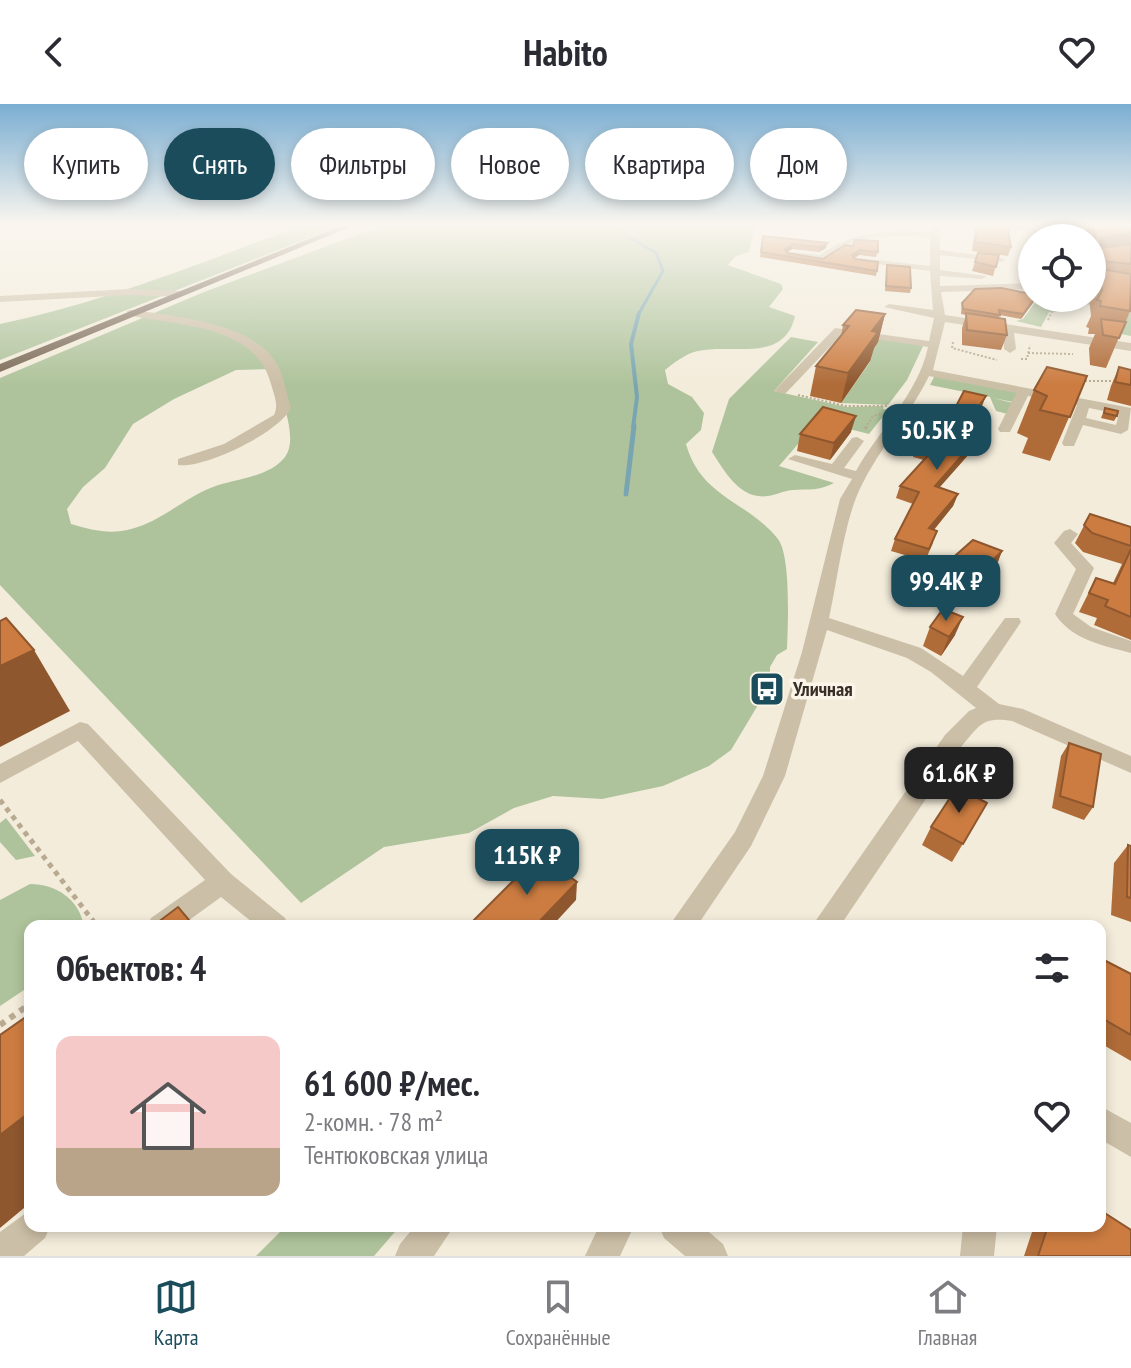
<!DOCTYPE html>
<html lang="ru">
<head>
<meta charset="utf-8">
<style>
	body { margin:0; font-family:"PT Sans Narrow",sans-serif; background:#f7f7f7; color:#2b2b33; height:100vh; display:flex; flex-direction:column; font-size:30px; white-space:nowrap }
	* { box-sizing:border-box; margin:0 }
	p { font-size:26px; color:#7c7c81 }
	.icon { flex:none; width:44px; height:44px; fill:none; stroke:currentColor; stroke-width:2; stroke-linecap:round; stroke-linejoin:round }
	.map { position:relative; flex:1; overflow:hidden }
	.panel { position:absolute; left:24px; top:816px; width:1082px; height:312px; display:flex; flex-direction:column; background:#fff; border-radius:16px; box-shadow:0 4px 12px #0003 }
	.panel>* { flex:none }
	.guide { position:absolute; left:24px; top:24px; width:1084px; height:72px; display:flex; gap:16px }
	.fabs { position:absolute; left:1018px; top:120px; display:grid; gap:16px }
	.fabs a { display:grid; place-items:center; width:88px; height:88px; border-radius:50%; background:#fff; box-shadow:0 4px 12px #0003; font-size:40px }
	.price { position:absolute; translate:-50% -68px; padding:0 18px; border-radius:16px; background:#1b4c5c; color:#fff; font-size:26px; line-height:52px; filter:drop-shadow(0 2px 4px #0008) }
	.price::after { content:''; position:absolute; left:50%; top:48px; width:24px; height:18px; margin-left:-12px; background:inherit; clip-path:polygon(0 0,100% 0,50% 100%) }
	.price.selected { background:#222; color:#fff }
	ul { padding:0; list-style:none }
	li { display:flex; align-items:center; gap:24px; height:200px; padding:0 32px }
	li+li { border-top:2px solid #e1e1e2 }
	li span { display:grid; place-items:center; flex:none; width:224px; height:160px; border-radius:16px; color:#555 }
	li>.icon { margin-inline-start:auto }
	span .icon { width:96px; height:96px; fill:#fffc; stroke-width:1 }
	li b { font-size:34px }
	h2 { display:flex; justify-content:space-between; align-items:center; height:96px; padding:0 32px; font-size:34px }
	.tag { padding:0 28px; border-radius:36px; background:#fff; box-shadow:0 4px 12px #0003; font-size:28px; line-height:72px }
	.tag.selected { background:#1b4c5c; color:#fff }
	header { display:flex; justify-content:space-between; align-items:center; height:104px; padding:0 32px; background:#fff; font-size:36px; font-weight:800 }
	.tabs { display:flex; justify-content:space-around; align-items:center; height:112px; border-top:2px solid #e1e1e2; background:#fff; font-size:22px; color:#7c7c81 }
	.tabs a { display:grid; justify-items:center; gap:4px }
	.tabs .selected { color:#1b4c5c }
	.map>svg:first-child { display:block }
	.green { fill:#aec39b; fill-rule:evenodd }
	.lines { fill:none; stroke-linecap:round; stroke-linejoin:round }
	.stream-far2 { stroke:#79a5b2; stroke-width:3 }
	.stream-far1 { stroke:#79a5b2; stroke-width:4 }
	.stream { stroke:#79a5b2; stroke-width:5 }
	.path-far3 { stroke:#b8a991; stroke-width:2; stroke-dasharray:2 2; stroke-linecap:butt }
	.path-far2 { stroke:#b8a991; stroke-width:3; stroke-dasharray:3 3; stroke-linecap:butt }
	.path-far1 { stroke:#b8a991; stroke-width:5; stroke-dasharray:5 5; stroke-linecap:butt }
	.path { stroke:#b8a991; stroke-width:6; stroke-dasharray:6 6; stroke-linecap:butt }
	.minor { fill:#ccbfa7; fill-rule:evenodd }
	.major { fill:#7b6a58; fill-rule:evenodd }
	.wall { fill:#af6b38 }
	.shaded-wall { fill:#8f572e }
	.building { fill:#cc7c41; stroke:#8f572e; stroke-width:2 }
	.labels { text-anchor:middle; stroke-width:7; stroke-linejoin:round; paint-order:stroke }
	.poi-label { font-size:20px; font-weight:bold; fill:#383028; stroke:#faf5e8; text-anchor:start }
</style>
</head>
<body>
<header><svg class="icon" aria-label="back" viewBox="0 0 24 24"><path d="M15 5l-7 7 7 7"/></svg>Habito<svg class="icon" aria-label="heart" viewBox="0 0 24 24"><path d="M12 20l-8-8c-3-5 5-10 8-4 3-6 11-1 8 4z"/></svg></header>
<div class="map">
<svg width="1131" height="1152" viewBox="0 0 1131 1152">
	<rect width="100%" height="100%" fill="#f3ecdb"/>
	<g class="green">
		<path d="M 305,120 L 344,120 L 0,256 L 0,220 C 106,198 204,158 305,120 Z"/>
		<path d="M 386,120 L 752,120 L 754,126 L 749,148 L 736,152 L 728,161 L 781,180 L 783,185 L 769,203 L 795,212 C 784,260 732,239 698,247 C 685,250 675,258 665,266 L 668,280 L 692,293 L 704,309 L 701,326 L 686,340 C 701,394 748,397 778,435 C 791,452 788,522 787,545 L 777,551 L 770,563 L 770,581 L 731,646 L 709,662 L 663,682 L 602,695 L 553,692 L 514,704 L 469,729 L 384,743 L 301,799 L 0,481 L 0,274 L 204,188 ZM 271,265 C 278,285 300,333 285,353 C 270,373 235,375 213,383 C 184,394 162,417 131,425 C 110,431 92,426 71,420 L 67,405 L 83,383 L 105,364 L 133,320 L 174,295 L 236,266 Z"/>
		<polygon points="1035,194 1131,194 1131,232 1121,230 1096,202 1064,196 1056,208 1049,208 1041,223 1016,217 1023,215 1037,196"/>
		<path d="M 791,233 L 818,238 L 774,287 L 847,303 L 884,302 L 883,305 L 888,306 L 869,330 L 818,317 L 779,362 L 834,379 C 819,387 809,385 792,386 C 783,387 776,391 768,392 C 740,396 725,368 712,348 L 729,295 Z"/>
		<polygon points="879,235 924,240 907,276 888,301 841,299 870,258 865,256"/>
		<polygon points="935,271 1017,288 1013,298 993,294 1013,299 1008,310 996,307 990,293 930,281"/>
		<polygon points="6,714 35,752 16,756 0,738 0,719"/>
		<path d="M 30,780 C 56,780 79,795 84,822 L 30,822 L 30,882 L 0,902 L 0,796 Z"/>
		<polygon points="286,1122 400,1122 374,1152 256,1152"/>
	</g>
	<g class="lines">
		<polyline class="stream-far2" points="623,120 624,130 656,149 663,167 638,211"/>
		<polyline class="stream-far1" points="633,324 637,293 631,240 639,209"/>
		<polyline class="stream" points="626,390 634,322"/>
		<g class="path-far3">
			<polyline points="1063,194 1092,199"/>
			<polyline points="1048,216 1059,194"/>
			<polyline points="953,238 952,244 997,256"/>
			<polyline points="1028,249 1073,250"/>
			<polyline points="1021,255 1027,255 1030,241"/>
			<polyline points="1081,277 1116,277"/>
			<polyline points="798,291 846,302 888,302"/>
			<polyline points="865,324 873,312 881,310"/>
		</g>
		<polyline class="path-far2" points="865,325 867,322"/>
		<polyline class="path-far1" points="0,696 97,822"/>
		<polyline class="path" points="0,921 30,900"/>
		<g class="minor">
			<path d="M 931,120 L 939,120 L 940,146 L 1006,155 L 1001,158 L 940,151 L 940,166 L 987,172 L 982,175 L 940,172 L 940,182 L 1032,179 L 1032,185 L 941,188 L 945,211 L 1131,239 L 1131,247 L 1014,229 L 1016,245 L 1010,249 L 1004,245 L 1003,227 L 945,218 L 933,266 L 1131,304 L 1128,326 L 1121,330 L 1083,321 L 1074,342 L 1064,342 L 1062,339 L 1077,301 L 1028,292 L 1010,328 L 1000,328 L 998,325 L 1016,289 L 929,272 C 908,315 874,350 856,394 C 843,427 837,478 829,514 L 921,544 L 963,572 L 1005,514 L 1019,514 L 1021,518 L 977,583 L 999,600 L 1023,605 L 1131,652 L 1131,669 L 1012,617 C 982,612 979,622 961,643 L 840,822 L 812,822 L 945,631 L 969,607 L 976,604 L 931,568 L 907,554 L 827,526 L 785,672 L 751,742 L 697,822 L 669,822 L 735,728 L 763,672 L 802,548 L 840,395 L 852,375 L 788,355 L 795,351 L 832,360 L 852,334 L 857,333 L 864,337 L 844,364 L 856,367 C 879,326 918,290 928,243 L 842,230 L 785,290 L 774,287 L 835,224 L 929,237 L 934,214 L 884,203 L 889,200 L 933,206 L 930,167 L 854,157 L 859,154 L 930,162 L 930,133 C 903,132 868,129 843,143 C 836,147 830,153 822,157 L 787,151 L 792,148 L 820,151 C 854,126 890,126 931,128 ZM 1089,304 L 1119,310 L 1116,321 L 1086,314 Z"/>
			<polygon points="951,120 989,120 1114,131 1110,134"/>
			<polygon points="129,185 179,187 184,190 179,193 129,191 0,198 0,192"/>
			<path d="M 131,206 C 171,211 251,219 275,257 C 284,270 286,289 291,304 C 280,328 204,365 178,361 L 178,355 L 224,340 L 274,311 C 279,301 274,291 271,280 C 255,220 178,222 127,211 L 127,207 Z"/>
			<path d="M 1070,425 L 1078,430 L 1071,439 L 1094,464 L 1073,510 L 1091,523 L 1131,537 L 1131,549 C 1102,541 1072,536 1055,510 L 1076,465 L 1054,439 L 1064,427 Z"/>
			<polygon points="80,618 88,620 231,770 285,814 289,822 257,822 221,793 181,822 147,822 151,814 205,776 78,637 0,679 0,660"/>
			<polygon points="1100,1002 1131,1019 1131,1053 1100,1035"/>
			<polygon points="30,1106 30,1122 50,1122 45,1134 24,1152 0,1152 0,1128"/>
			<polygon points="415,1122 454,1122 434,1152 395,1152 400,1140"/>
			<polygon points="599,1122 634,1122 620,1152 585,1152"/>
			<polygon points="659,1122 702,1122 723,1140 728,1152 685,1152 664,1134"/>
			<polygon points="963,1122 997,1122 994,1152 960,1152"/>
		</g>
		<polygon class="major" points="346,120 357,120 0,268 0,260"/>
	</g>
	<g class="wall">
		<polygon points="976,120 1011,143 1008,152 972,147"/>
		<polygon points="1078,120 1131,120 1131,205 1106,264 1090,261 1089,244 1095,230 1088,230 1089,224 1086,223 1091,212 1089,194 1092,194 1092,134 1083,134 1087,124 1078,123"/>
		<polygon points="763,132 827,139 826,144 819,148 792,145 787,148 823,155 845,141 878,148 876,153 859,151 854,154 877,167 876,172 760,153"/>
		<polygon points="978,149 999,151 993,172 972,167"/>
		<polygon points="887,161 911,184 910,189 885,187"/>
		<polygon points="1035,196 1021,215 1000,211 999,214 1007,231 1001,246 962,241 962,224 966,211 961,210 962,199"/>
		<polygon points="885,210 878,238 874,244 870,257 841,299 810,292 816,262 841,232 843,221"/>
		<polygon points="1119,263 1131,266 1131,302 1107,296 1111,282"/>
		<polygon points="1087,272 1050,357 1022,349 1028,334 1017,329 1034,286"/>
		<polygon points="982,302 959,335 969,350 939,384 958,390 953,402 934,426 933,439 925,457 891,447 895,435 913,400 896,394 900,382 924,356 913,353 917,342 952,310"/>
		<polygon points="1105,304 1117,312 1114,317 1101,314"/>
		<polygon points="851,328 830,356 797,347 800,330"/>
		<polygon points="1090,410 1131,423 1131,536 1094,521 1097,514 1079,508 1096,474 1113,479 1122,460 1083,448 1075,439"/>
		<polygon points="1002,447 997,460 981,476 952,463 956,451"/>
		<polygon points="930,523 955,531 941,552 923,542"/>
		<polygon points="1069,639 1093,703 1084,716 1052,704 1061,652"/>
		<polygon points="987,699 952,758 922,741 931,723"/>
		<polygon points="1128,741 1131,742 1131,818 1111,811 1114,759"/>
		<polygon points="1100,854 1131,870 1131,957 1100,939"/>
		<polygon points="1034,1122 1100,1122 1131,1152 1024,1152"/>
	</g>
	<g class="shaded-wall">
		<polygon points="1131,129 1131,152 1096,145 1102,133"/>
		<polygon points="827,139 826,144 819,148 820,143"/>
		<polygon points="793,140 792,145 784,150 785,145"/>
		<polygon points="860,146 859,151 851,156 852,151"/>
		<polygon points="1035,194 1036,194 1035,196 1021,215 1023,210"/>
		<polygon points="885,210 878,238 874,244 870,257 841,299 848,269 872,227"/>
		<polygon points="986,292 982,302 952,345 956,334"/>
		<polygon points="856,312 851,328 830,356 834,339"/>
		<polygon points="973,339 969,350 930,394 935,382"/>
		<polygon points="958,390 953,402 925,436 929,424"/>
		<polygon points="1002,447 997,460 981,476 986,463"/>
		<polygon points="963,513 955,531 941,552 949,533"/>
		<polygon points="34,546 70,607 0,643 0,562"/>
		<polygon points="577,778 576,796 552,822 535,822"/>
		<polygon points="30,1008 30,1099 0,1124 0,1031"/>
	</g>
	<g class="building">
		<polygon points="977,120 1007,120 1011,143 975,138"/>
		<polygon points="1093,120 1131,120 1131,129 1102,133 1099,141 1103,144 1131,140 1131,160 1103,157 1100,165 1131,170 1130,207 1100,202 1101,197 1097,196 1102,186"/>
		<polygon points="763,132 827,139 820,143 793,140 785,145 787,149 823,155 845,141 853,142 855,136 878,137 878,148 860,146 852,151 855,155 878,158 877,167 761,148"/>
		<polygon points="978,149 999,151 996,163 975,158"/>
		<polygon points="887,161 910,163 911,184 886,182"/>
		<polygon points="1001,184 1032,190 1032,194 1035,194 1023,210 999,206 1000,211 963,205 962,199 975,185"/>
		<polygon points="856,206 885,210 872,227 878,228 848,269 816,262 849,222 843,221"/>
		<polygon points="966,209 1005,215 1007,231 967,226"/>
		<polygon points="1101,215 1126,218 1119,234 1103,231"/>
		<polygon points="1047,263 1087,272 1070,313 1040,306 1047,292 1034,286"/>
		<polygon points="1119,263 1131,266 1131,281 1115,278"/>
		<polygon points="964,287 986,292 956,334 973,339 935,382 958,390 929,424 937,427 929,445 895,435 919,388 900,382 933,346 917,342 946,308 952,310"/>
		<polygon points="823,303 856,312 834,339 800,330"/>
		<polygon points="1105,304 1118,307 1117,312 1104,309"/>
		<polygon points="1090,410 1131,423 1131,442 1092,429 1084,421"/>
		<polygon points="973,436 1002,447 986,463 956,451"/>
		<polygon points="1131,445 1131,513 1105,502 1108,496 1089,489 1096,474 1115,480"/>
		<polygon points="943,505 963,513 949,533 930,523"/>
		<polygon points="6,514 34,546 0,562 0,517"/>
		<polygon points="1069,639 1101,650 1093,703 1060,692"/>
		<polygon points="957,683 987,699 963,740 931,723"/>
		<polygon points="1128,741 1131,742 1131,794 1127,793"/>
		<polygon points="539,751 577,778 535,822 468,822"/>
		<polygon points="178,803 194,822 153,822"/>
		<polygon points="1100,854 1131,870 1131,931 1100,913"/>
		<polygon points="30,910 30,1008 0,1031 0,931"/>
		<polygon points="1100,1106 1131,1126 1131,1152 1038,1152 1048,1122 1100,1122"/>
	</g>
	<linearGradient id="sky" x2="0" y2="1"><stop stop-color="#7baed2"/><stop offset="0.43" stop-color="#faf6ef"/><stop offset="1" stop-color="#faf6ef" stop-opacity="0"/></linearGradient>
	<rect width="1131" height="281" fill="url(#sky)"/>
	<defs>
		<symbol id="bus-square" viewBox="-11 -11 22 22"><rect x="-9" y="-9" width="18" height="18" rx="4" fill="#1b4c5c" stroke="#faf5e8"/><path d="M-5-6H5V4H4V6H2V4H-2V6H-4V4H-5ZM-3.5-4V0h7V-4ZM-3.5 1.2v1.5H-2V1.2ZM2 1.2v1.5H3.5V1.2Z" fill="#fff"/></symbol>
	</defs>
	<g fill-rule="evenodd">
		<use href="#bus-square" x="747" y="565" width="40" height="40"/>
	</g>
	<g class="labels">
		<g class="poi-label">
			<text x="793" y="592">Уличная</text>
		</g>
	</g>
</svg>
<div class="fabs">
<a><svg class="icon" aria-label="locate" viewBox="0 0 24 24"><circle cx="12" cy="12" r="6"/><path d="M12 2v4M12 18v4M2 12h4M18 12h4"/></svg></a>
</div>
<b class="price" style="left:937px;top:368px">50.5K ₽</b>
<b class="price" style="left:946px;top:519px">99.4K ₽</b>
<b class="price selected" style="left:959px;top:711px">61.6K ₽</b>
<b class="price" style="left:527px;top:793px">115K ₽</b>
<div class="guide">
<a class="tag">Купить</a>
<a class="tag selected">Снять</a>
<a class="tag">Фильтры</a>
<a class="tag">Новое</a>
<a class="tag">Квартира</a>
<a class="tag">Дом</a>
</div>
<section class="panel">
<h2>Объектов: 4<svg class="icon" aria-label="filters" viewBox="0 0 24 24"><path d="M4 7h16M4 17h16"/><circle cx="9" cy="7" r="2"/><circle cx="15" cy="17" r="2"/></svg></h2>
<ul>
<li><span style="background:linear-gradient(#f6c9c9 70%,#b9a48a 0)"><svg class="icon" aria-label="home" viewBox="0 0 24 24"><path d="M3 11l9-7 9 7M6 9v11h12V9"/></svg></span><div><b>61 600 ₽/мес.</b><p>2-комн. · 78 m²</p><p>Тентюковская улица</p></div><svg class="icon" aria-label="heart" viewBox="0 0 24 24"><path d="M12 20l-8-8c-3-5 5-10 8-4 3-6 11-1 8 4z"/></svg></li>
</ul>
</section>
</div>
<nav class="tabs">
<a class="selected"><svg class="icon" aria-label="map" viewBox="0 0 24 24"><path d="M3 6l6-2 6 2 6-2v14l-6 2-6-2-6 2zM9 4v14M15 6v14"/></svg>Карта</a>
<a><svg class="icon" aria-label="saved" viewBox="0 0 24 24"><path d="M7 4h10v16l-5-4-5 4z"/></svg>Сохранённые</a>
<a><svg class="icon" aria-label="home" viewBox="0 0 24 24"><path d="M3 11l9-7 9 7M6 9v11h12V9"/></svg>Главная</a>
</nav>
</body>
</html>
